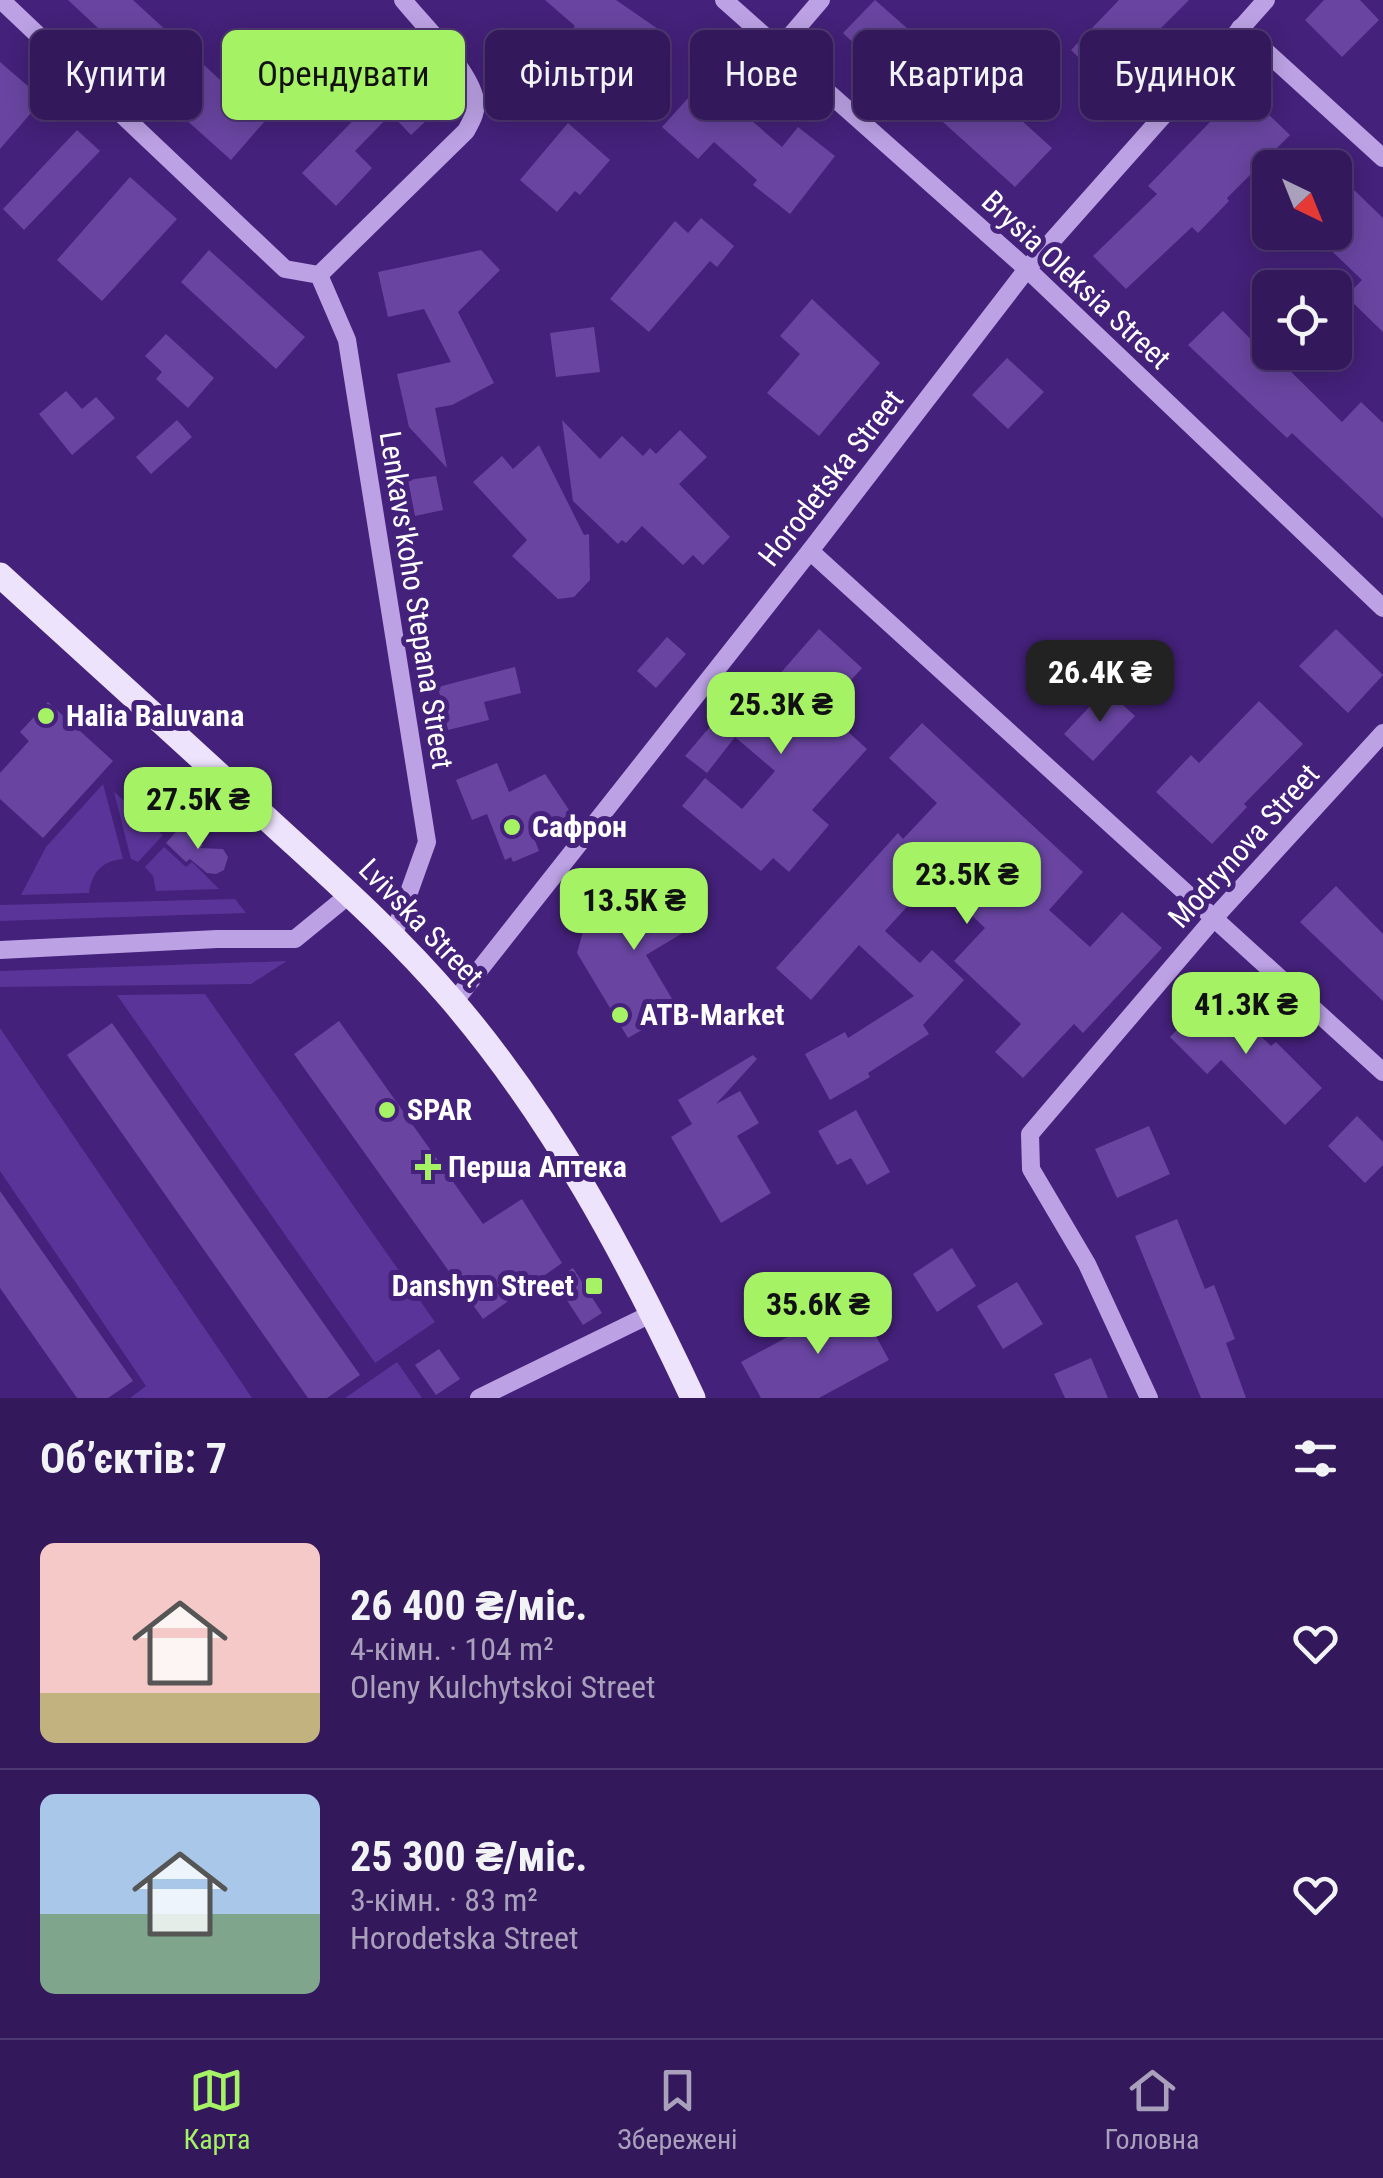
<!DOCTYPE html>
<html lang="uk">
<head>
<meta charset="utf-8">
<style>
	body { margin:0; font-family:"Roboto Condensed",sans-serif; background:#3b2262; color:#f1f3f6; height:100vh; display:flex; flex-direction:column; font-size:38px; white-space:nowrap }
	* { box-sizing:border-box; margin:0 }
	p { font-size:32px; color:#a9a0bb }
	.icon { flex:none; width:55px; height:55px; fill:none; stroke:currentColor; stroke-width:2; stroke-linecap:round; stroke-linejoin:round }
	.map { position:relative; height:1398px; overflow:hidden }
	.details { display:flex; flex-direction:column; background:#33195c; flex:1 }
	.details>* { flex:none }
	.top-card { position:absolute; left:30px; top:30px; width:1325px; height:90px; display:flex; gap:20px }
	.needle { width:65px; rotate:137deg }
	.tools { position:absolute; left:1252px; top:150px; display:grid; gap:20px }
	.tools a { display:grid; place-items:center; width:100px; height:100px; border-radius:15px; background:#33195c; box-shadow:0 5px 25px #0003,0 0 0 2px #4e3872; font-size:50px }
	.price { position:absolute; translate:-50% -85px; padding:0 22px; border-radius:20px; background:#a5f264; color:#111; font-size:32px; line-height:65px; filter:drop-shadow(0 2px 5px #0008) }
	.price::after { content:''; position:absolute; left:50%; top:60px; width:30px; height:22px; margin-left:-15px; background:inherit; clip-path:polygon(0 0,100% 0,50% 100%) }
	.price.on { background:#222; color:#fff }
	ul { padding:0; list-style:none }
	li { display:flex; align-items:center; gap:30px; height:250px; padding:0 40px }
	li+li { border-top:2px solid #4e3872 }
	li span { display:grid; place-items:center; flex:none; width:280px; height:200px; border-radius:15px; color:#555 }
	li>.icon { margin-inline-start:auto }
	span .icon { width:120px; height:120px; fill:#fffc; stroke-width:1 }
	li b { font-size:42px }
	h2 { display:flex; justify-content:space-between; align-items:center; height:120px; padding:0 40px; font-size:42px }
	.tag { padding:0 35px; border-radius:15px; background:#33195c; box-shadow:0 5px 25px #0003,0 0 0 2px #4e3872; font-size:35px; line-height:90px }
	.tag.on { background:#a5f264; color:#111 }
	.menu { display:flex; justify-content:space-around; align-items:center; height:140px; border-top:2px solid #4e3872; background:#33195c; font-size:28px; color:#a9a0bb }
	.menu a { display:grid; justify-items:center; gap:5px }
	.menu .on { color:#a5f264 }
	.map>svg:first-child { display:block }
	.green { fill:#5a3498 }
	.building { fill:#6945a1 }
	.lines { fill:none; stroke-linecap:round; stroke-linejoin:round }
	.minor { stroke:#bca2e5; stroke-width:18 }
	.major { stroke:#eee3fd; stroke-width:25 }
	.poi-dot { fill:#a5f264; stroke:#44217a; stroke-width:4 }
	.labels { text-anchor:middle; stroke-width:10; stroke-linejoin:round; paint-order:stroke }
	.street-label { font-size:30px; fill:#fff; stroke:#44217a }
	.poi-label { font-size:30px; font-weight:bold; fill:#fff; stroke:#44217a; text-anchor:start }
</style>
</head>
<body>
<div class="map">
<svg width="1383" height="1398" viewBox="0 0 1383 1398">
	<rect width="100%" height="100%" fill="#44217a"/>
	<g class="green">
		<path d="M 103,784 L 123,859 C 102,861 92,872 89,893 L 21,895 L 46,847 Z"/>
		<polygon points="114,792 163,835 138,862 131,859"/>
		<polygon points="164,847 186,867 192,862 219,889 156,891 153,876 145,867"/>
		<polygon points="235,899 246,913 0,921 0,905"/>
		<polygon points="287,961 251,984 0,987 0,971"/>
		<polygon points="205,994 435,1322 375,1363 117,995"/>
		<polygon points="0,1028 252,1398 130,1398 146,1386 0,1171"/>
		<polygon points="397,1362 422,1398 345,1398"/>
	</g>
	<g class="building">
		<polygon points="68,0 133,0 265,121 231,160 107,49 113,42"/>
		<polygon points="545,0 616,0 658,29 636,61 621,50 581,101 541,69 575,26"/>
		<polygon points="875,0 916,36 882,71 843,33"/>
		<polygon points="1119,0 1189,0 1105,84 1071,50"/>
		<polygon points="1324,0 1360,0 1379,20 1342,57 1305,20"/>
		<polygon points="399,53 446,102 411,135 391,114 355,151 372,168 336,206 302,173 375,98 365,87"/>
		<polygon points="0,62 43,99 0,149"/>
		<polygon points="954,71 1005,117 1011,111 1052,148 1015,187 923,104"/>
		<polygon points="698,87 737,122 744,114 782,147 798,127 835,156 790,214 753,185 757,180 714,142 698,159 662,127"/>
		<polygon points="1242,89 1290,135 1227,198 1229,201 1198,233 1192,227 1126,289 1093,256 1157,194 1148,186"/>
		<polygon points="568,123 610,160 580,195 575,191 557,212 520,180"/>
		<polygon points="77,130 100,151 24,230 3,209"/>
		<polygon points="130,177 177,219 102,301 57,260"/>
		<polygon points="1352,188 1383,218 1383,332 1346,296 1362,280 1312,232 1335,232 1335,206"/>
		<polygon points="701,218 734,246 717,267 710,261 649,332 610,299 675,221 688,233"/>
		<polygon points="209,250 305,337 276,369 181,282"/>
		<polygon points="481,250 500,270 458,312 494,383 452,405 435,408 447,468 409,427 397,374 451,362 424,309 388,317 378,272"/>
		<polygon points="812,299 880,363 819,436 767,393 800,354 780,336"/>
		<polygon points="1223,311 1276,365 1280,361 1342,422 1361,402 1383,423 1383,518 1292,433 1287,438 1188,345"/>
		<polygon points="594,327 600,372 556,377 550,333"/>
		<polygon points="166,334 214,378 188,408 156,379 162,372 145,356"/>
		<polygon points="1007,358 1044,392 1008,429 972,395"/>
		<polygon points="66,391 82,409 96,397 115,418 72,455 39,414"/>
		<polygon points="177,420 192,437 151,474 136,457"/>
		<polygon points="562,420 600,459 622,436 643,456 650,448 656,454 680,430 707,457 679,484 730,537 703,565 693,555 683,565 642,526 626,543 622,540 618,544 573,501"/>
		<polygon points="539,445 584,535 589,534 590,580 574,597 558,599 512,556 527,540 473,482 502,456 513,469"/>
		<polygon points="436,476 443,510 415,516 408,480"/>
		<polygon points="819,629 862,668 824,710 867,749 812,810 829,825 789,872 773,858 761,871 682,806 705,778 742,809 775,771 735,737 707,773 685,756 750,680 764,692"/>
		<polygon points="1336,629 1383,675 1348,713 1299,666"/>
		<polygon points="667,637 686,654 656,688 637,671"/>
		<polygon points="515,667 521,693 484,702 489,720 448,730 438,687"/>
		<polygon points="1106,689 1135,716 1093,761 1064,734"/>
		<polygon points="1259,701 1303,744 1244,804 1247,807 1212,844 1156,792 1191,755 1199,763"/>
		<polygon points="48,702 113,761 43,838 0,799 0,773 29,741 20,732"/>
		<polygon points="922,723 1083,872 1049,910 1090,947 1122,912 1162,948 1083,1033 1074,1024 1023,1078 995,1052 1021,1024 954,961 985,928 933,878 885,931 920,963 932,950 964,980 923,1025 929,1034 868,1073 870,1077 830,1100 805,1054 845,1032 848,1038 914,996 859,945 811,1000 776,968 898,833 903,839 937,803 889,758"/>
		<polygon points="497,763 509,792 545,774 571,813 534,838 539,851 513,862 511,857 505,860 487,814 472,820 456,780"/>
		<polygon points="182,825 203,845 200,848 223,849 228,857 224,870 216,874 207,873 190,859 186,862 166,843"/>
		<polygon points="665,874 696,925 646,955 678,1009 628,1038 577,953 586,921"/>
		<polygon points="1336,886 1383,934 1383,1001 1300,922"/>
		<polygon points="1215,991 1271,1046 1276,1042 1322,1088 1285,1125 1221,1060 1207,1074 1170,1037"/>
		<polygon points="339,1021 483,1224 522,1199 562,1263 483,1319 294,1054"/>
		<polygon points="112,1023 360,1375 327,1398 308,1398 67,1055"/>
		<polygon points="753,1055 757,1059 716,1104 740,1091 759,1123 737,1136 771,1193 721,1223 671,1137 692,1124 678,1100"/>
		<polygon points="856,1110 890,1172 867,1185 851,1158 837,1165 818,1131"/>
		<polygon points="1357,1116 1383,1142 1383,1165 1365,1183 1328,1146"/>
		<polygon points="1149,1126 1170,1174 1117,1198 1095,1149"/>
		<polygon points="0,1191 133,1381 108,1398 77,1398 0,1288"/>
		<polygon points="1177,1219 1205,1289 1214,1285 1235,1339 1226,1343 1246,1398 1201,1398 1135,1236"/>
		<polygon points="952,1248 976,1286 937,1312 913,1274"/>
		<polygon points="573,1268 602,1313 583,1325 554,1280"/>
		<polygon points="1017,1282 1043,1324 1003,1349 977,1306"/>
		<polygon points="856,1300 889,1360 819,1398 761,1398 741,1362"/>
		<polygon points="439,1349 460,1379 436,1395 415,1365"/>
		<polygon points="1091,1358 1108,1398 1065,1398 1054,1374"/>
	</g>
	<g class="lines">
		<g class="minor">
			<polyline points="1,0 285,269 319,275 347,340 427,842 394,934"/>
			<polyline points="724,0 1027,269 1383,608"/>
			<polyline points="1240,28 1383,158"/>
			<polyline points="779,49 821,0"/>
			<path d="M 319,275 L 466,131 C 472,120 477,112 475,100 C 470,70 423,25 403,0"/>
			<polyline points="810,551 1383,1072"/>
			<polyline points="0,950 217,939 295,939 350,894"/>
			<polyline points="454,1002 810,551 1027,269 1266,0"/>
			<polyline points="479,1398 653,1313"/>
			<polyline points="1149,1398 1087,1264 1031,1169 1030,1134 1215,917 1383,733"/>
		</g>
		<path class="major" d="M 0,575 C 87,654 175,734 262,814 C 327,874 393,931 451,999 C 553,1118 627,1257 693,1398"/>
	</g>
	<g class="poi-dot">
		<circle cx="46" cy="716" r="10"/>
		<circle cx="512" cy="827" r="10"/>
		<circle cx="620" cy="1015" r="10"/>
		<circle cx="387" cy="1110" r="10"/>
		<path d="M423 1152h10v10h10v10h-10v10h-10v-10h-10v-10h10z"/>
		<rect x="584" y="1276" width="20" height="20" rx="5"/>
	</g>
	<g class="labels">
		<g class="street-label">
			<text transform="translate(1076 280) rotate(43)" y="10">Brysia Oleksia Street</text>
			<text transform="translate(831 478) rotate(-52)" y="10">Horodetska Street</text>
			<text transform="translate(416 600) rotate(81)" y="10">Lenkavsʹkoho Stepana Street</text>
			<text transform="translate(1244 846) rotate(-48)" y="10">Modrynova Street</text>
			<text transform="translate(421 923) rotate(46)" y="10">Lvivska Street</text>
		</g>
		<g class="poi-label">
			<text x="66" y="726">Halia Baluvana</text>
			<text x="532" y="837">Сафрон</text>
			<text x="640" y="1025">ATB-Market</text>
			<text x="407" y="1120">SPAR</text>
			<text x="448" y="1177">Перша Аптека</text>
			<text x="574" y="1296" text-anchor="end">Danshyn Street</text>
		</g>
	</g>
</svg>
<div class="tools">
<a><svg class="needle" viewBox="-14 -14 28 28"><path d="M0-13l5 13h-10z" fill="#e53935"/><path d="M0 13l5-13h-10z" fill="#a9a0bb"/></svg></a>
<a><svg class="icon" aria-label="locate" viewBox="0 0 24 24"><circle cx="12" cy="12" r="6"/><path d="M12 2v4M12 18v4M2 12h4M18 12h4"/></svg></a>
</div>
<b class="price on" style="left:1100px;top:725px">26.4K ₴</b>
<b class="price" style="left:781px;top:757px">25.3K ₴</b>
<b class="price" style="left:198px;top:852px">27.5K ₴</b>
<b class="price" style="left:967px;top:927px">23.5K ₴</b>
<b class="price" style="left:634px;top:953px">13.5K ₴</b>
<b class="price" style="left:1246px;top:1057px">41.3K ₴</b>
<b class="price" style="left:818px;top:1357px">35.6K ₴</b>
<div class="top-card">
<a class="tag">Купити</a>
<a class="tag on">Орендувати</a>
<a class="tag">Фільтри</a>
<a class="tag">Нове</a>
<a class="tag">Квартира</a>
<a class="tag">Будинок</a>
</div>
</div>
<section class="details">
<h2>Об’єктів: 7<svg class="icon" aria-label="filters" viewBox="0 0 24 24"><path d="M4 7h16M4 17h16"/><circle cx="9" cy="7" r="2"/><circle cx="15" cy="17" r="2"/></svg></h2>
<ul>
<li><span style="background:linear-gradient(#f6c9c9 75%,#c2b280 0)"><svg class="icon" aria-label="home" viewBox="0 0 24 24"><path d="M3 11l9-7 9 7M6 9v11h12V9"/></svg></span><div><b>26 400 ₴/міс.</b><p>4-кімн. · 104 m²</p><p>Oleny Kulchytskoi Street</p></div><svg class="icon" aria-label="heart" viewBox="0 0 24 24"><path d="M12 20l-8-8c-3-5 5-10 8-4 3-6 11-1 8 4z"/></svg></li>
<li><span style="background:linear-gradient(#a9c7e8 60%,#7fa58c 0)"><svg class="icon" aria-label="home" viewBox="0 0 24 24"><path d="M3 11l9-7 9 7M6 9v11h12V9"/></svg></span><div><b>25 300 ₴/міс.</b><p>3-кімн. · 83 m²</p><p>Horodetska Street</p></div><svg class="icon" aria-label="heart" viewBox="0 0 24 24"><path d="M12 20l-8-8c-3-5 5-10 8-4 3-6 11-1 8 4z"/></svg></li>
</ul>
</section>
<nav class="menu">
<a class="on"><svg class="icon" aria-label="map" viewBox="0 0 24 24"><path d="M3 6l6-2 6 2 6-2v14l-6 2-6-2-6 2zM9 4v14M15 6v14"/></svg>Карта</a>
<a><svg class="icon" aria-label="saved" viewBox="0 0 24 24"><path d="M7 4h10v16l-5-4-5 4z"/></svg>Збережені</a>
<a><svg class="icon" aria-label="home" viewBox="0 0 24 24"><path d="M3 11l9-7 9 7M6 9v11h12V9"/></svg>Головна</a>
</nav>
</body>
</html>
